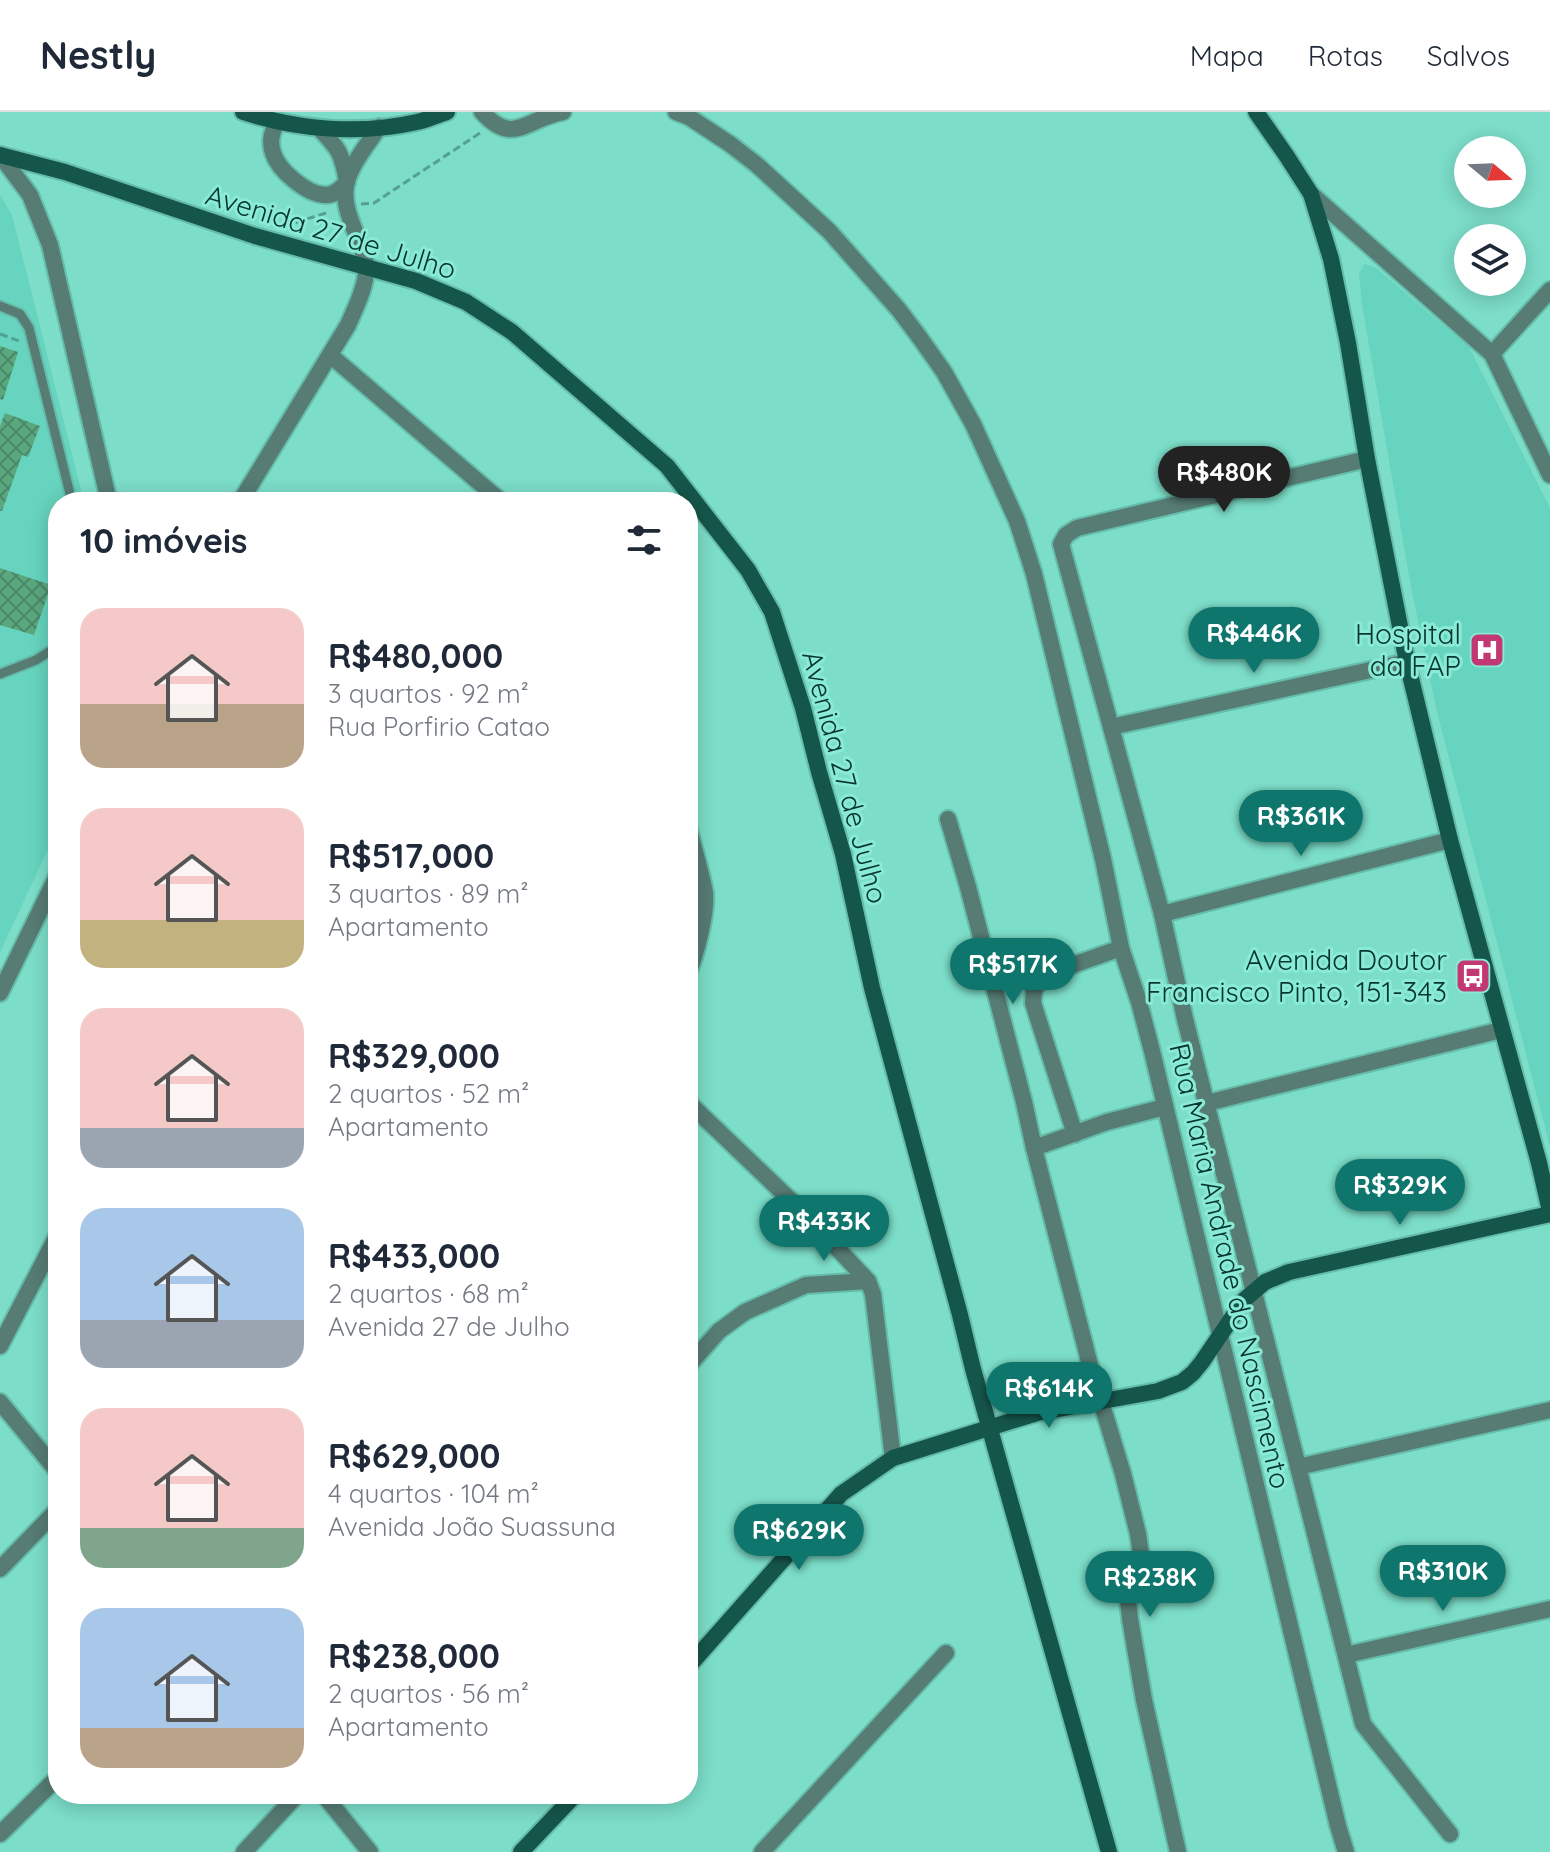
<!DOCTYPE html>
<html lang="pt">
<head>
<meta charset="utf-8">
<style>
	body { margin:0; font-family:Quicksand,sans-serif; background:#f2f2f3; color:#1f2937; height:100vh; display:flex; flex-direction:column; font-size:30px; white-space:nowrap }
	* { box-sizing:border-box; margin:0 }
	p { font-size:26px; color:#747a83 }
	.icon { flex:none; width:44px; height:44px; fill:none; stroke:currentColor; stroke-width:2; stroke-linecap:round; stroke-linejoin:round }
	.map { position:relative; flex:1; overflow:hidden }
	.side { position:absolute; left:48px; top:380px; width:650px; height:1312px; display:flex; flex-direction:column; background:#fff; border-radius:32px; box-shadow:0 4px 20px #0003 }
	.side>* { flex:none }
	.needle { width:52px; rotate:109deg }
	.tools { position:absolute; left:1454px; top:24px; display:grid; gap:16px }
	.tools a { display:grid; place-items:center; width:72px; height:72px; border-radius:50%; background:#fff; box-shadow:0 4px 20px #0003; font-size:40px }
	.price { position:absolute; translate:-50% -68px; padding:0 18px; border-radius:28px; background:#0f766e; color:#fff; font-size:26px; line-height:52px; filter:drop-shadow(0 2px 4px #0008) }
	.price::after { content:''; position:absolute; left:50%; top:48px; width:24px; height:18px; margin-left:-12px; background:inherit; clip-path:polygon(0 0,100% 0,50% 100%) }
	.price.current { background:#222; color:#fff }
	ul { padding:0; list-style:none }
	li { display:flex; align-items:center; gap:24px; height:200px; padding:0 32px }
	li span { display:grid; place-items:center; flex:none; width:224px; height:160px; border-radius:24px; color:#555 }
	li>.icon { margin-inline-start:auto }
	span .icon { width:96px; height:96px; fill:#fffc; stroke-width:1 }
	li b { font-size:34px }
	h2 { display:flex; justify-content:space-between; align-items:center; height:96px; padding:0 32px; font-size:34px }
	header { display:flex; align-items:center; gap:48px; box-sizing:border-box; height:112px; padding:0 40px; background:#fff; border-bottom:2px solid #e0e1e3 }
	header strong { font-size:38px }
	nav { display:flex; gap:44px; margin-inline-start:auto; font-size:28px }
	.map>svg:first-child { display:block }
	.built { fill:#66d4be }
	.building { fill:url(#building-cross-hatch) }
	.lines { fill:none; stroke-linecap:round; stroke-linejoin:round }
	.lane-casing { stroke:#65bcaa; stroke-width:13 }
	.street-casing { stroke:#65bcaa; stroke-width:20 }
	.secondary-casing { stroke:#65bcaa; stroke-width:20 }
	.path { stroke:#52a191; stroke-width:3; stroke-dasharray:8 4; stroke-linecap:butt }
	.lane { stroke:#567c73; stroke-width:9 }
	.street { stroke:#567c73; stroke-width:16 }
	.secondary { stroke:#15564b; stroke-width:16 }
	.labels { text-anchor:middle; stroke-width:6; stroke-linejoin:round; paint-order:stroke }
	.street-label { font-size:28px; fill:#07342d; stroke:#89ebd6 }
	.poi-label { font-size:28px; fill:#07342d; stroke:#89ebd6; text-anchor:end }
</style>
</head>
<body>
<header>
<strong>Nestly</strong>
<nav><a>Mapa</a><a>Rotas</a><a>Salvos</a></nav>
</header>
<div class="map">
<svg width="1550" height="1740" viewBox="0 0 1550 1740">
	<defs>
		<pattern id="building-cross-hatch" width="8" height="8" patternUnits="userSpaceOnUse" patternTransform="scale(2)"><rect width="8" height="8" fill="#5ba77e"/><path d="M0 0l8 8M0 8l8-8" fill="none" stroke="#498968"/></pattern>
	</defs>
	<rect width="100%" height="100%" fill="#7cdec9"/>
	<g class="built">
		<polygon points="0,83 12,103 84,390 58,390 58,716 0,840"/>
		<polygon points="1364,152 1375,155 1469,235 1550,396 1550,1034 1437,600 1411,475 1362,193 1359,162"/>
	</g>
	<g class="building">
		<polygon points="0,234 18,240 3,288 0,287"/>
		<polygon points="5,301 40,314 28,345 22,343 2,399 0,399 0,314"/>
		<polygon points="0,456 51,473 34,523 0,513"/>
	</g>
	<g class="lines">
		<defs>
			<g id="lane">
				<polyline points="0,194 20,202 29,216 72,390"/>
				<polyline points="0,562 36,548 58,534"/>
			</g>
			<g id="street">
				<path d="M 482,0 C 514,35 527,6 563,0"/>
				<polyline points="676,0 689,5 730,32 757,53 829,119 899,198 920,226 944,260 973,312 1017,409 1034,462 1103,747 1121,836 1139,890 1152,939 1338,1714 1346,1740"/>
				<path d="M 277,10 C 272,20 269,29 273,41 C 278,58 307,83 326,83 C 335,83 341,77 347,70 C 342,41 339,37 319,16"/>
				<polyline points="0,43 30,83 50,133 109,390"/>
				<polyline points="1311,82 1492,242 1550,363"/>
				<polyline points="1492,242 1550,178"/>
				<polyline points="330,243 502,390"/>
				<polyline points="1367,347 1077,416 1066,423 1061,432 1162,802 1185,907 1363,1612 1450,1722"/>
				<path d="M 240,390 L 348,213 C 355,197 368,171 366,153 C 362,125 339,99 347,69 C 353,49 368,32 379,15"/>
				<polyline points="1111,615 1407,550"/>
				<polyline points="948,707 968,775 1024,990 1034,1036 1090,1253 1123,1362 1138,1422 1141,1443 1130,1474 1128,1488 1130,1507 1144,1588 1178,1740"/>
				<path d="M 688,713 C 693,735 701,758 705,781 C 707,800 696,844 688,861"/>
				<polyline points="1162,802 1450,728"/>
				<polyline points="0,881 58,762"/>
				<polyline points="688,990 804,1101 868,1169 873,1182 893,1346"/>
				<polyline points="1207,991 1501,918"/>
				<polyline points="1075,1022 1033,891 1034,879 1042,864 1121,836"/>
				<polyline points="1034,1036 1107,1010 1165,995"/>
				<polyline points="0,1234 58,1122"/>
				<polyline points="688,1254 719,1219 745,1200 806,1173 868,1169"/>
				<polyline points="0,1290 58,1360"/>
				<polyline points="1298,1355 1550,1298"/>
				<polyline points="0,1457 58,1397"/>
				<polyline points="1346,1543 1550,1497"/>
				<polyline points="323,1682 370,1740"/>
				<polyline points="0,1722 58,1665"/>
				<polyline points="244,1740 298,1682"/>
				<polyline points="762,1740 946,1541"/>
			</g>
			<g id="secondary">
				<path d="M 243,0 C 299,18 360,23 417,10 C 427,8 437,3 447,0"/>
				<polyline points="1256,0 1286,43 1311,82 1331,147 1348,231 1367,347 1407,550 1450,728 1539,1051 1550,1099"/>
				<polyline points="0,43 65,60 255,124 416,169 466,190 512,220 667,354 748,458 772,500 803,596 819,660 843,742 872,876 960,1203 973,1257 1109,1740"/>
				<polyline points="688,1555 841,1382 893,1346 1037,1301 1158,1279 1182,1270 1193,1261 1202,1250 1244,1188 1265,1170 1289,1160 1550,1102"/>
				<polyline points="521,1740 576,1682"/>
			</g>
		</defs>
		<use href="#lane" class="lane-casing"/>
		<use href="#street" class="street-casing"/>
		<use href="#secondary" class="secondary-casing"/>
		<g class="path">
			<polyline points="361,92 374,91 480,21"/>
			<polyline points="284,114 326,101"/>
			<polyline points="0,222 19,229"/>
		</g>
		<use href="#lane" class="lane"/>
		<use href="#street" class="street"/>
		<use href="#secondary" class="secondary"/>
	</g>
	<defs>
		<symbol id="hospital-square" viewBox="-11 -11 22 22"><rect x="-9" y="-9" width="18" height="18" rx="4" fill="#c13873" stroke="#89ebd6"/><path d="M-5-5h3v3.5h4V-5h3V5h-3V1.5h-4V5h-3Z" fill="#fff"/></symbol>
		<symbol id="bus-square" viewBox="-11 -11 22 22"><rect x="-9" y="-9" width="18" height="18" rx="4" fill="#c13873" stroke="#89ebd6"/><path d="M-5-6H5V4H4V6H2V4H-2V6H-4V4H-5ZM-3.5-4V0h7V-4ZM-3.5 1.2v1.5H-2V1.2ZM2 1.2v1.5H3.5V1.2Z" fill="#fff"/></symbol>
	</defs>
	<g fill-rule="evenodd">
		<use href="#hospital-square" x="1467" y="518" width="40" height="40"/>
		<use href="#bus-square" x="1453" y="844" width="40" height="40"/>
	</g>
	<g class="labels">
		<g class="street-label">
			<text transform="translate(331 120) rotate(17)" y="10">Avenida 27 de Julho</text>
			<text transform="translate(845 665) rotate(75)" y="10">Avenida 27 de Julho</text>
			<text transform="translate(1230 1154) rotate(77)" y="10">Rua Maria Andrade do Nascimento</text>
		</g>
		<g class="poi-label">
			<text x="1461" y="532">Hospital<tspan x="1461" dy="32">da FAP</tspan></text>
			<text x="1447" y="858">Avenida Doutor<tspan x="1447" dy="32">Francisco Pinto, 151-343</tspan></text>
		</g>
	</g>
</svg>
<div class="tools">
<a><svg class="needle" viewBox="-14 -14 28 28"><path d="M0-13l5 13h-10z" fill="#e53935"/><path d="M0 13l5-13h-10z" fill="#747a83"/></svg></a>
<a><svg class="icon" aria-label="layers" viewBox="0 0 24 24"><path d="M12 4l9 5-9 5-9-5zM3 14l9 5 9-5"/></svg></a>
</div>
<b class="price current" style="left:1224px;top:402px">R$480K</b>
<b class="price" style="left:1254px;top:563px">R$446K</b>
<b class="price" style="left:1301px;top:746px">R$361K</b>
<b class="price" style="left:1013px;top:894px">R$517K</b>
<b class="price" style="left:1400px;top:1115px">R$329K</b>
<b class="price" style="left:824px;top:1151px">R$433K</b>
<b class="price" style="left:1049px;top:1318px">R$614K</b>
<b class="price" style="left:799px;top:1460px">R$629K</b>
<b class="price" style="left:1443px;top:1501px">R$310K</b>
<b class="price" style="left:1150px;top:1507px">R$238K</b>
<section class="side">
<h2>10 imóveis<svg class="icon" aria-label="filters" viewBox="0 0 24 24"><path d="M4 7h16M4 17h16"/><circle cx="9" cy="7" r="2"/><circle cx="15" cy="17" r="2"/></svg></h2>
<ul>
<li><span style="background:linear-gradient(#f6c9c9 60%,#b9a48a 0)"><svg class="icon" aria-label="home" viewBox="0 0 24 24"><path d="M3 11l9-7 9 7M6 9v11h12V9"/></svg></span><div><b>R$480,000</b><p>3 quartos · 92 m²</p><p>Rua Porfirio Catao</p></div></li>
<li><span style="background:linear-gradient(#f6c9c9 70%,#c2b280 0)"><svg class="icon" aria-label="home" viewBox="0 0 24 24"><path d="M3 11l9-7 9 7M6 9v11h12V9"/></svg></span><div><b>R$517,000</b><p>3 quartos · 89 m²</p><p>Apartamento</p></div></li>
<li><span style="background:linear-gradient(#f6c9c9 75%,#9aa5b1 0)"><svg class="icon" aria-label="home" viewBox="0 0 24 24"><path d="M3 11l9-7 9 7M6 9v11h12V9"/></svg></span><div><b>R$329,000</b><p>2 quartos · 52 m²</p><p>Apartamento</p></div></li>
<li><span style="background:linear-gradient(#a9c7e8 70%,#9aa5b1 0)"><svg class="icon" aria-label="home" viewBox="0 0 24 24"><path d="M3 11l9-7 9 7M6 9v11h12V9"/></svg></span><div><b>R$433,000</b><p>2 quartos · 68 m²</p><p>Avenida 27 de Julho</p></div></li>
<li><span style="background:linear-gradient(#f6c9c9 75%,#7fa58c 0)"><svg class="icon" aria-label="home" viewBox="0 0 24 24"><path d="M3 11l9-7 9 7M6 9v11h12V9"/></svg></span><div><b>R$629,000</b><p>4 quartos · 104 m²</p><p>Avenida João Suassuna</p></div></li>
<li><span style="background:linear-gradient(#a9c7e8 75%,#b9a48a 0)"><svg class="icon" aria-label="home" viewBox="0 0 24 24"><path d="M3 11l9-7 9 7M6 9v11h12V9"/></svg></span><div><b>R$238,000</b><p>2 quartos · 56 m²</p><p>Apartamento</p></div></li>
</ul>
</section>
</div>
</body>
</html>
